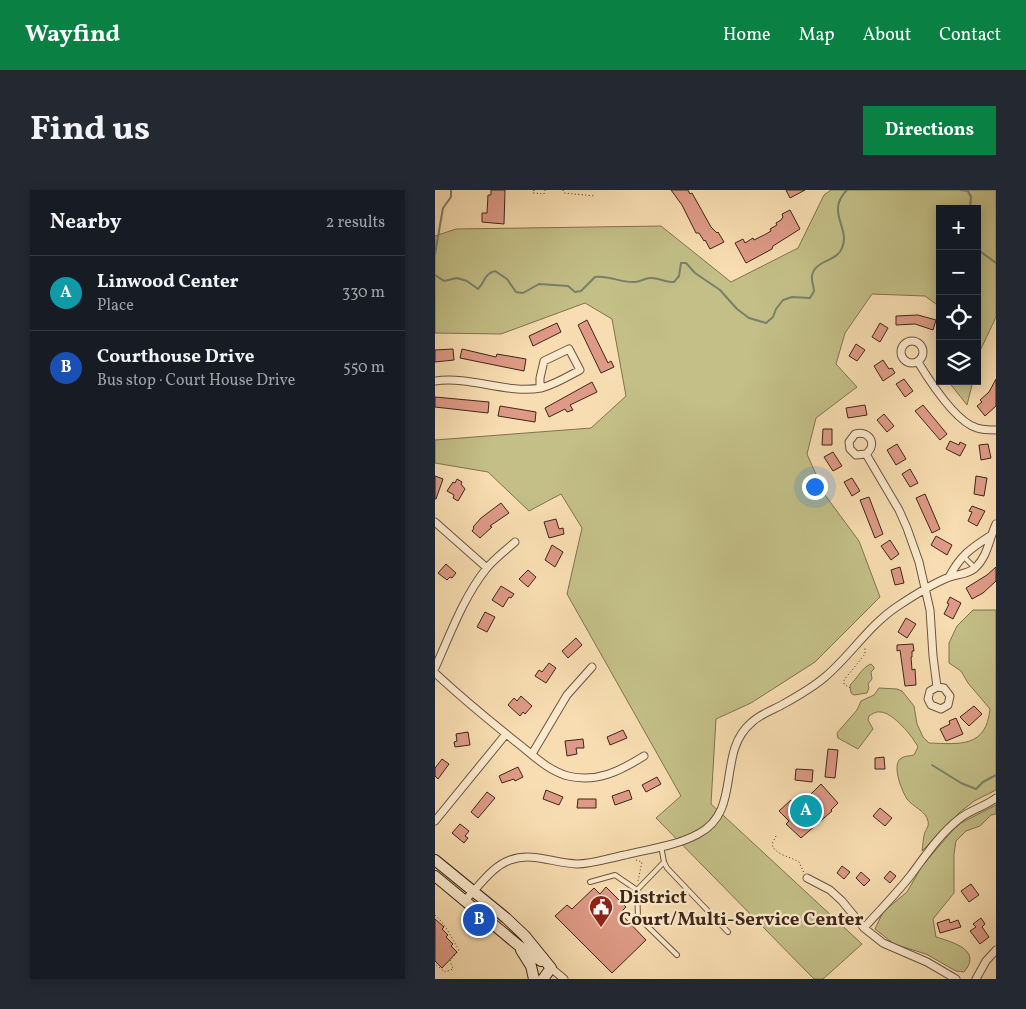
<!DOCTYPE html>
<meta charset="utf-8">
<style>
body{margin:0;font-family:Vollkorn,serif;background:#242831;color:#f1f3f6}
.controls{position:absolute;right:15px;top:15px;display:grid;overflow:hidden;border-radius:0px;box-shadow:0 2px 12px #0003}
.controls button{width:45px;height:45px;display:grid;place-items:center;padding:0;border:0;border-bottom:1px solid #363941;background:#171b24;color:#f1f3f6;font:25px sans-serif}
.you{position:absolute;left:379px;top:296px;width:18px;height:18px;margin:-12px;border:4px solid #fff;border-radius:50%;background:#1a73e8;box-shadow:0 0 0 8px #1a73e833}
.badge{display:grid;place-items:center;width:32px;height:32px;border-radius:50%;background:#0b8043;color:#fff;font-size:16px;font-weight:700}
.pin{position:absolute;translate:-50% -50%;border:2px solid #fff;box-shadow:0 1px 5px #0006}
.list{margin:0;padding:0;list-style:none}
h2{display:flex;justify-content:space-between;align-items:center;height:65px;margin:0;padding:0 20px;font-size:21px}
h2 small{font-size:16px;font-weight:400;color:#9ea1a6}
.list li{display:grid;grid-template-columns:32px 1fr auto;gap:15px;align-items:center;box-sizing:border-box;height:75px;padding:0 20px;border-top:1px solid #363941}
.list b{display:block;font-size:19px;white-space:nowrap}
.list p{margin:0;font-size:16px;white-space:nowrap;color:#9ea1a6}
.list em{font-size:16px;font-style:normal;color:#9ea1a6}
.icon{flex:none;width:28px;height:28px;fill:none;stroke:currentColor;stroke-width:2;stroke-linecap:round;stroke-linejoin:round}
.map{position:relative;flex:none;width:561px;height:789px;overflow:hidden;border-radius:0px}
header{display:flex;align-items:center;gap:30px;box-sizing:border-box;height:70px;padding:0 25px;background:#0b8043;color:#fff}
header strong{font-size:24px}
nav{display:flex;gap:28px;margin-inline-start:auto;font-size:18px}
.intro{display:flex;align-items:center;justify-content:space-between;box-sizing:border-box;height:120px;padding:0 30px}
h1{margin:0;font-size:35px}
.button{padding:12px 22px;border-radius:0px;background:#0b8043;color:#fff;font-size:18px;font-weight:700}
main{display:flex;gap:30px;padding:0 30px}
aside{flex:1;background:#171b24;border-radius:0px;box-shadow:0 2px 12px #0003}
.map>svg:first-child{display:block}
.green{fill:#c3bf87;stroke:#81724f}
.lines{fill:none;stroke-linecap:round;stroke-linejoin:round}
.stream{stroke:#78806d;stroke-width:2}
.building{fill:#de9a86;stroke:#3f2517}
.lane-casing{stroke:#6d533e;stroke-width:6}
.street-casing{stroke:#6d533e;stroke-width:9}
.secondary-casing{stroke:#3f2517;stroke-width:12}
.path{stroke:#3f2517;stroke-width:1;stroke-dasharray:1 2.5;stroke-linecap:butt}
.lane{stroke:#fae9cc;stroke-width:4}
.street{stroke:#fae9cc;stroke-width:7}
.secondary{stroke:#fae9cc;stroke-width:10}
.labels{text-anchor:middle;stroke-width:4.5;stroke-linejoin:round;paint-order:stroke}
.poi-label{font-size:19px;font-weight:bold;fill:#3f2517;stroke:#fae9cc;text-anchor:start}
</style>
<header>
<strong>Wayfind</strong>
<nav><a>Home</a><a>Map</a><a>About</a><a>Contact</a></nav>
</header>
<div class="intro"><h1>Find us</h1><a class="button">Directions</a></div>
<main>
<aside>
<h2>Nearby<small>2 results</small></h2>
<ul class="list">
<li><span class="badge" style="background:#0f9aa8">A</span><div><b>Linwood Center</b><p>Place</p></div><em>330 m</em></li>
<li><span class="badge" style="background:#1a4fb4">B</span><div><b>Courthouse Drive</b><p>Bus stop · Court House Drive</p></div><em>550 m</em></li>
</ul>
</aside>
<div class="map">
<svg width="561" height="789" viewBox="0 0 561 789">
<rect width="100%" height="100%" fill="#f7ddb1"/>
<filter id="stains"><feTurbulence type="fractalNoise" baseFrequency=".004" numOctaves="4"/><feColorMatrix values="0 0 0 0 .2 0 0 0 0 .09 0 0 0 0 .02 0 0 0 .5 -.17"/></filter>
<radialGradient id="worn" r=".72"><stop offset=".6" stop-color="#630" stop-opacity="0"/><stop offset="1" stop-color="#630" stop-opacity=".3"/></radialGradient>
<!-- green -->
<path class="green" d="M396,0H561V127L545,161L542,174V19H505V117L490,106L437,104L410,143L401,174L422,197L381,228L372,264L390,305L424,351L445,407L380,472L316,513L281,529L276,614L427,754L388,789H379L221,628L246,606L132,404L147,338L126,304L94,321L53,282L0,273V250L156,238L191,206L177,129L150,113L66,144L0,143V46L21,39L226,36L296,92L363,58L389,5Z
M513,191H538L532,215Z
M538,420H561V600L539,611L524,623L487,661C488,655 488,648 490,642C492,638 494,636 493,631C491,621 478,617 472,609C467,601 457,577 465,569C468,566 475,566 479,565L483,557C478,547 458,522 445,522C442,521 437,524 434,526L433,530L438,539L423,559L403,548L402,543L422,520L426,511L439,505L444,498L462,499L467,501L479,516L482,534L488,547L494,553C525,554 551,558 555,519L533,493L526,481L514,473V453L522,436Z
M436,474L439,477V479L436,482L437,489L433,494L434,498L432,503L419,505L416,503L415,495C422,489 427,477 436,474Z
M561,615V624L556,625L545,636L531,641L521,651L519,664V703L498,729L501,747C517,752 548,760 529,782L521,781L491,764L459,754L440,739L448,722L472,702L487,676L518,640L526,633Z"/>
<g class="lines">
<!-- stream -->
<path class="stream" d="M526,0L533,1L536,7L535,19
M542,59L561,73
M0,64L8,18L16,7V0
M0,85L9,91L22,88L32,91L43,99C50,92 49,84 60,81L72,89L81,102L88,103L104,94L133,96L140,102L146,101L160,87C174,85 186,93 200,92C205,92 210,88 215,88C223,87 231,93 239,92L244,86L246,73H251L260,83L285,100L302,119L314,128L331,133L338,127L341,119L348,110L357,107L375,108L379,101C379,96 376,91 377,86C379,70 402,72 407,58C416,38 390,22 412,0
M497,575L526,593L541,599L548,592L561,585"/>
</g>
<!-- building -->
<path class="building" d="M56,0H70L69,34L47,32V23H52L53,5H56Z
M236,0H253L255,4L257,3L276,37L282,43L283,42L289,52L275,59L270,50L269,51L264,43H261L247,15Z
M351,0H370L355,8Z
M355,20L365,39L338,56L337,59L311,73L300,53L308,49L310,53L318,48L319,50L331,44L336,41L335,39L342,35L341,33L346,30L348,27L347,24Z
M483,125L501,130L498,140L480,134L461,135V126Z
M152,130L173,173L176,171L179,177L166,183L143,135Z
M122,133L126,142L98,156L94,146Z
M445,133L453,138L445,152L437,147Z
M421,154L430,160L422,171L414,166Z
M18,159L19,170L0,172V160Z
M27,159L61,167L62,164L91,169L89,181L25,168Z
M448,170L454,179L457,178L460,183L448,191L439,176Z
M469,189L478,201L470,207L461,194Z
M561,189V216L550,226L542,216L547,212L545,210L554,202Z
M157,192L162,202L135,215L138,220L132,222L130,219L114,227L110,218Z
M0,207L54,212L53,223L0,217Z
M430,215L432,225L413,228L411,218Z
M488,215L512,244L505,250L480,221Z
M65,216L101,222L100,232L63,226Z
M449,224L459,236L452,242L442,230Z
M388,239H397V255H387Z
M515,251L524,255L525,252L531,255L525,266L511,259Z
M462,254L471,269L461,275L452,260Z
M553,254L556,268L546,270L544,255Z
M398,262L407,276L398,281L389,267Z
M475,279L483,293L475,297L467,284Z
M0,286L8,289L1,309H0Z
M541,286L552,288L549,306L539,304Z
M417,288L425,301L417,306L409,292Z
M22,289L27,292L26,294L30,299L23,311L18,308L19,305L12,301L18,292L20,293Z
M490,304L505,339L497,343L481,308Z
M434,307L448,344L440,348L425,310Z
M66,313L74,323L55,336L57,337L45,348L37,341L39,338L38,337L46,328Z
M537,316L550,321L542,336L533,331L537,322L534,321Z
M121,329L124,339L128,338L129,344L114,348L109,332Z
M501,346L517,355L512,365L496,355Z
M455,350L464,364L456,370L446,356Z
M117,355L128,362L120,377L110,370Z
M11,374L21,383L17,388L15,387L12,390L3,383Z
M465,377L469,393L460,395L456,380Z
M561,377V391L548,403L537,409L531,398L552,385Z
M93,380L101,387L93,397L84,389Z
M66,396L79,404L76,408L74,407L68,417L57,410Z
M515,407L526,413L518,429L509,424L514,414L512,413Z
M50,422L60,427L52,442L42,437Z
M471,428L481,434L472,448L463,442Z
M141,448L147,455L133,468L127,461Z
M478,454L479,461H477V467H476L477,480L480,479L481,495L470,496L465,460L462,461V455Z
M114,473L121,478L111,493L100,486L104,480L107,482Z
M86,506L97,516L90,524L88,522L85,526L73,515L79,508L82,511Z
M539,516L547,524L534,536L525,527Z
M521,528L528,544L511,551L505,539L515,534L514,531Z
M188,540L192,548L175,555L172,547Z
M33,542L35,555L20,557L19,552L22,551L21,544Z
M148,549L149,558H141L142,564L132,566L130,551Z
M393,559L403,560L400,588L390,587Z
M449,567L450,579H440V568Z
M7,569L14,574L3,589L0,586V578Z
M83,577L88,587L80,591L79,589L67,593L64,586Z
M361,579L378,580L377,592L360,590Z
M222,587L226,594L211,602L207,595Z
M386,594L403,613L396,620L397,621L366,648L351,634L354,631L344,621L356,610L358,612L363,606H374Z
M111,600L128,607L124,615L108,609Z
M194,600L197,609L180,615L177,606Z
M52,602L60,608L43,628L36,622Z
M143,609H161V618H142Z
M445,618L457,628L450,636L438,626Z
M25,634L34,641L30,646L33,648L29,653L17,643Z
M407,676L415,682L409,689L402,683Z
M455,681L461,686L455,693L449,688Z
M426,682L435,690L429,696L421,688Z
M536,694L544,705L534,712L526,701Z
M171,697L191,717L185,723L211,750L177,783L120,726L132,715L137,719L159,698L165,704Z
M546,728L550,734L547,737L554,747L545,754L535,741L541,737L538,734Z
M0,729L9,737L7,739L13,745L11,747L18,754L16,756L22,762L7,778L0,771Z
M514,729L515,733L523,730L526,737L505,743L502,733Z"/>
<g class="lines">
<!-- lane casing -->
<g class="lane-casing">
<path id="lane" d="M528,366L540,378
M226,656L229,672L232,678L293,742
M155,692L180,685L202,700L229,672
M202,700L203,727L242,765"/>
</g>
<!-- street casing -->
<g class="street-casing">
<path id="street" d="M466 162a11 11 0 1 1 22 0a11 11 0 1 1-22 0Z
M483,172C494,190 521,232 542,238C548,240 555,240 561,240
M0,191C36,186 72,204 106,198C119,195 132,187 145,180L134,159L109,171L105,188V198
M431,264C443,254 434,240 420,244L414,252L415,259L421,265L431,264L464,320L472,338L484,372L495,420L498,466L502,497L495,501L493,509L496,515L506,519L513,515L515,506L509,498L502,497
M0,332L52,378
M514,387C526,365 535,359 555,346
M0,478C15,445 28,408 51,379C59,369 70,361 80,352
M0,483C27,508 56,532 85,555C100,567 114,581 133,586C162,593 185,581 209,566
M97,564L132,505L157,477
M0,631L71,544
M372,688L395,700L407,711L429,738L448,753L492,772L521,789
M30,710C44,697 56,677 75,670C98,662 118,673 142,674C158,674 174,668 190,665C214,659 241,656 263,644C308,621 281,563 316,533C324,525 335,521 345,516C361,507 376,499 390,487C416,465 434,435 463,416C478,406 495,395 512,388C521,384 532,385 540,378C553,366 554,349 561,334
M429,738C445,720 462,703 476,685C491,665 504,645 524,629C535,620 549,617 561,608
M116,778L129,789
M541,789L551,771L561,760"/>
</g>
<!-- secondary casing -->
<g class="secondary-casing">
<path id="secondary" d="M0,670L71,728L90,746L116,778
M0,686L83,755L106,771
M86,760L96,776L99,789
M108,789L116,778"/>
</g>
<!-- path -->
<path class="path" d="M99,0L98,3L109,4L110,0
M128,0L129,3L160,6
M415,498L409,494V490L430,464V457
M341,646L337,654C340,665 354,666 364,672L369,683
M201,670L207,672L203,691
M0,725C12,736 15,746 24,760L15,771L18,779L10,782L0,774"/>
<!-- lane -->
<use href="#lane" class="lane"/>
<!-- street -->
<use href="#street" class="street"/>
<!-- secondary -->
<use href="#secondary" class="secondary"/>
</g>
<!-- icons -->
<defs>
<g id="civic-pin" transform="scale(1.25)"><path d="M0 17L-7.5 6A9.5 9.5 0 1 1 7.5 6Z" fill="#8f2418" stroke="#fae9cc"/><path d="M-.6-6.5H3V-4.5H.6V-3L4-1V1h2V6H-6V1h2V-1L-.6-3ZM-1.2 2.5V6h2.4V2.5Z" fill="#fff"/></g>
</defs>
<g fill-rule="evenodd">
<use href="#civic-pin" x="166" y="717"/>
</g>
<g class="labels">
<!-- poi labels -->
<g class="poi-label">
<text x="184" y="713">District<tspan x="184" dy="22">Court/Multi-Service Center</tspan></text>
</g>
</g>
<rect width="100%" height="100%" filter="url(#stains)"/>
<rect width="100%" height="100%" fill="url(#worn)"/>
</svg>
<div class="controls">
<button>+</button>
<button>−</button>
<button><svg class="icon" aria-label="locate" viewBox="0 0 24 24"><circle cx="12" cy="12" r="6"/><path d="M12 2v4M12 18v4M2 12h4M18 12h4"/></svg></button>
<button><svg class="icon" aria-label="layers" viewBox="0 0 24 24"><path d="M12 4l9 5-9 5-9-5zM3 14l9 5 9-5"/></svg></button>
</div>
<div class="you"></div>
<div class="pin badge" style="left:371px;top:621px;background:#0f9aa8">A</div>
<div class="pin badge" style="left:44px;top:730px;background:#1a4fb4">B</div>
</div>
</main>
